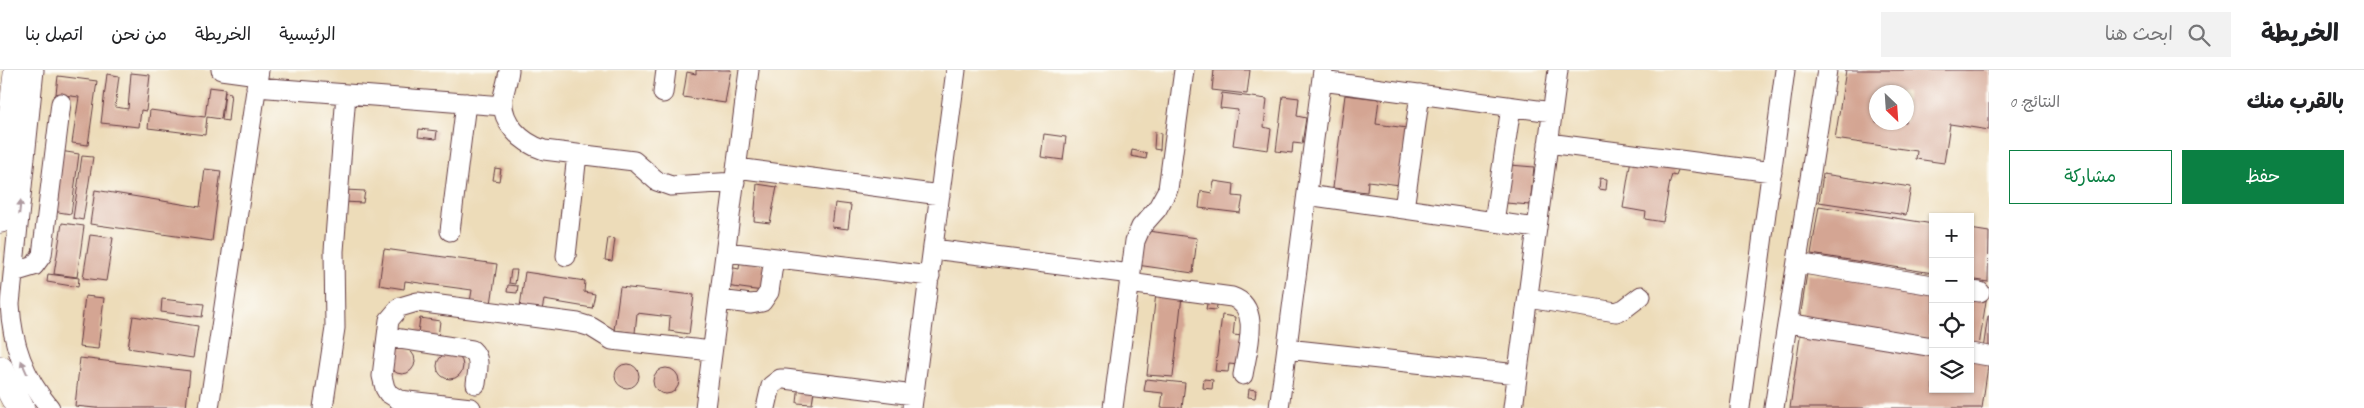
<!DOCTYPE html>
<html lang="ar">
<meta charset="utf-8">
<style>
body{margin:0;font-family:Caveat,"Playpen Sans Arabic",sans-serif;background:#f2f2f2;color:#202124;direction:rtl}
.controls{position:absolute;right:15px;bottom:15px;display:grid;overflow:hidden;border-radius:0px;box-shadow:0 1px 4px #0004}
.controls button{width:45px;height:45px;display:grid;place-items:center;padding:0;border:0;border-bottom:1px solid #e0e0e0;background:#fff;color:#202124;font:25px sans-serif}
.compass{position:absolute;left:1869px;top:15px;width:45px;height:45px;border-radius:50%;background:#fff;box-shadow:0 1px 4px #0004;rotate:155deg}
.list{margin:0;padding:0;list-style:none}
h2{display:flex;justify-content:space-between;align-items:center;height:65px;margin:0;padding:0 20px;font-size:21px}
h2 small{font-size:16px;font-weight:400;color:#757577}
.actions{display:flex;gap:10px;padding:15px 20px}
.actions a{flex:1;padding:11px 0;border:1px solid #0b8043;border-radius:0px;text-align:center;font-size:18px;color:#0b8043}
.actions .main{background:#0b8043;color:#fff}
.icon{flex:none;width:28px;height:28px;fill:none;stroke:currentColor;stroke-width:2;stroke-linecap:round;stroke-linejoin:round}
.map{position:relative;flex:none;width:1989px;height:338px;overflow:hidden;direction:ltr}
header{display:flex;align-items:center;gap:30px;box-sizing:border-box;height:70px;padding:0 25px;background:#fff;border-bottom:1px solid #e0e0e0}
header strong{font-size:24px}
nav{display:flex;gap:28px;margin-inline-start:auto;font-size:18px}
.search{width:350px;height:45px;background:#f2f2f2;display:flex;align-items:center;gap:12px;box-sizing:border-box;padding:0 18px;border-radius:0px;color:#757577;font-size:19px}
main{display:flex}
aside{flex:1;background:#fff}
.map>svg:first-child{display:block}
.building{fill:#d4a593;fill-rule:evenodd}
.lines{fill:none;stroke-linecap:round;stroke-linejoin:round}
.minor-casing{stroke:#623b40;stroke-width:21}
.highway-casing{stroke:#623b40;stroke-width:29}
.minor{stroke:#fff;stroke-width:19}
.highway{stroke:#fff;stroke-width:28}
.oneway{fill:#ae9aa0}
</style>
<header>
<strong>الخريطة</strong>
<div class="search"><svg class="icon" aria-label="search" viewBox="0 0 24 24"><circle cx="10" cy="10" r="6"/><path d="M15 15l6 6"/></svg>ابحث هنا</div>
<nav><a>الرئيسية</a><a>الخريطة</a><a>من نحن</a><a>اتصل بنا</a></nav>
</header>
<main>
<aside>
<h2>بالقرب منك<small>النتائج: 0</small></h2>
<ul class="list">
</ul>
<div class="actions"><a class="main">حفظ</a><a>مشاركة</a></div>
</aside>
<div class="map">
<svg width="1989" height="338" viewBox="0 0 1989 338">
<rect width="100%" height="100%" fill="#fdfcf7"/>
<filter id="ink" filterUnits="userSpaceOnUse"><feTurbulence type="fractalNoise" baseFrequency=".02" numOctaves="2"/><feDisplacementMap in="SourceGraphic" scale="10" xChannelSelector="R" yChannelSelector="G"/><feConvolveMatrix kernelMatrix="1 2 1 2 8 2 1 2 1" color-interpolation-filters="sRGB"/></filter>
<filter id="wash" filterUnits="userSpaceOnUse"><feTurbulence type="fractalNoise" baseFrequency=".0096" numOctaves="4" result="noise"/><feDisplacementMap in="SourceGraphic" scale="20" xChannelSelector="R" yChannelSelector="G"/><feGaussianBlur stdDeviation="1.12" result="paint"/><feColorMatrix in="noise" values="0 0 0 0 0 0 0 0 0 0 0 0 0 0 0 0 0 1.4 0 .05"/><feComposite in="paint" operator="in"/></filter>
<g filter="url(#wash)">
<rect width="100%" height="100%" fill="#eddcb9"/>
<g id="blocks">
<!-- building -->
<path class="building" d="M696,0H731L725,33L683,27L687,2L696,4Z
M1214,0H1250L1247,24L1212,20Z
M1846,0H1989V60L1950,54L1944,93L1916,89L1917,81L1835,69ZM1876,22H1906V52H1876Z
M131,3L150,5L146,41L141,40L139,57L101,53L107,4L119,6L115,37L128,39Z
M58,6L97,11L88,75L72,73L79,27L56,24Z
M209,17L225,19L221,49L207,47L205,65L148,58L150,40L205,47Z
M225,22L231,23L228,51L222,50Z
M1222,23L1267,29L1264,57L1271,59L1268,80L1233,75L1238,40L1220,38Z
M1345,25L1379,29L1376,54L1407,58L1400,115L1368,111L1367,122L1333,118Z
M1283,26L1299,28L1297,46L1306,48L1302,74L1293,73L1292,83L1276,81Z
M419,59L437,61L436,69L418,67Z
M1155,62L1161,63L1160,80L1154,79Z
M1044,64L1066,67L1063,90L1041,87Z
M1132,80L1147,83L1146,89L1131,86Z
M60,81L79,84L71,144L52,141Z
M82,86L93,87L83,150L73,148Z
M1631,89L1674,94L1678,101L1676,106L1672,105L1670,111L1663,152L1645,149L1646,142L1623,138Z
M1510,95L1534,97L1530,135L1506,133Z
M495,98L501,99L499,111L493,110Z
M205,99L221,101L212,171L90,154L95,120L200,137Z
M1823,104L1911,117L1906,145L1819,132Z
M1600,108L1607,109L1606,120L1599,119Z
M1214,111L1234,114L1233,126L1243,127L1240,143L1199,138L1201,121L1212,123Z
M757,114L777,117L770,153L754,151Z
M345,120L365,121L363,133L344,132Z
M835,133L851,135L848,159L832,157Z
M1819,136L1933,154V203L1811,184Z
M62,153L84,156L77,207L54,204Z
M1970,159L1989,162L1988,212L1970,209Z
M1142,160L1197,168L1193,203L1137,195Z
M90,165L113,168L106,211L83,208Z
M608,168L615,169L612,191L605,190Z
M384,179L497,194L491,234L470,232L472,220L405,211L404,219L379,215Z
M740,191L767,195L763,221L726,216L729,197L739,199Z
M511,200H517L515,214L509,213Z
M525,202L585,211L584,222L595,224L592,238L544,230L542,240L520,237Z
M1807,203L1933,222V269L1800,249Z
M48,204L79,208L78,217L47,212Z
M508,215L518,216L517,223L507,222Z
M620,217L694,225L689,264L669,261L670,247L637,243L635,263L614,260Z
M1988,218L1979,276L1970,275V228Z
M1156,223L1182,226L1173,307L1147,305Z
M85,226L104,228L98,279L79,277Z
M162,229L204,234L202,247L161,242Z
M1208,229L1218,231L1216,240L1206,239Z
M1222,245L1235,247L1233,265L1243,266L1239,295L1229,294L1228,302L1215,301Z
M133,246L198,256L193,288L128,278Z
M1988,246H1989V280L1983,279Z
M420,248L440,251L438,267L418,263Z
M1801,260L1933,280V319H1970V286L1989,289L1982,338H1790Z
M389 291a13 13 0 1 1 26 0a13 13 0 1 1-26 0Z
M437 296a13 13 0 1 1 26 0a13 13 0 1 1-26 0Z
M80,288L190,301L186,338H95L75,336Z
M615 306a12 12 0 1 1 24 0a12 12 0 1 1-24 0Z
M653 311a13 13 0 1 1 26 0a13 13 0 1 1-26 0Z
M1146,309L1185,313L1182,338H1161L1163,323L1144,321Z
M1204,309L1213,310L1212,319L1203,318Z
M799,312L815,314L812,334L797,333Z
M1249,319L1256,320L1255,328L1248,327Z"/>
</g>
</g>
<g filter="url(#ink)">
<use href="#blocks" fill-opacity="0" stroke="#623b40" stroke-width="1"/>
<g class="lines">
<!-- minor casing -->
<g class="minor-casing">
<path id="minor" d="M34,0L10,234C12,274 24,307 50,338
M221,0L258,5
M509,0C508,9 505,18 503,27C500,53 522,73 544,80L634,91L657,111L671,116L735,112
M1322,11L1552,42
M256,17L503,36
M663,23L666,0
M1548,73L1772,102
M737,98L940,125
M1307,125L1537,158
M1404,139L1420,24
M1494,152L1511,37
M450,161L466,33
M933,179L1131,204
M726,182L930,206
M566,186L577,84
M1797,193L1933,215
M14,202L34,196L42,185L61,33
M1129,213L1232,227C1262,237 1247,280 1243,305
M1970,221L1980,222
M1528,228L1616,242L1624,239L1641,226
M719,230L751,234L762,232L769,222L774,188
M1788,253L1933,277
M387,267L472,280C482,289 477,302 476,314
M1287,279L1517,304
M1970,283L1989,286
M209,338L259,0
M323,338L335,258L334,181L346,24
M471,338L399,330L388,323L385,318L382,306L389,250L400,237L417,232L578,253L591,257L612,270L712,281
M705,338L749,0
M766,338L771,316L780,309H785L914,325
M912,338L956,0
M1113,338L1135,171L1141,157L1157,139L1168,119L1184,0
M1279,338L1323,0
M1513,338L1558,0
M1740,338L1785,0
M1774,338L1827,0"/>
</g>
<!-- highway casing -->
<g class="highway-casing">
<path id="highway" d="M0,149L18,0
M0,300L20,338"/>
</g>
<!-- minor -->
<use href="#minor" class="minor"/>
<!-- highway -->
<use href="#highway" class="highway"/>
</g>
<!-- one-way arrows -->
<defs><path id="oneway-solid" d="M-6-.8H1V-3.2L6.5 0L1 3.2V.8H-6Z" transform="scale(1.25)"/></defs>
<g class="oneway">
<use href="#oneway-solid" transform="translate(20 137) rotate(-84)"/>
<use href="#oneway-solid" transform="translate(24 297) rotate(-114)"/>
</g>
</g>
</svg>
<div class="controls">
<button>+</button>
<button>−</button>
<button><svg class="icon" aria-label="locate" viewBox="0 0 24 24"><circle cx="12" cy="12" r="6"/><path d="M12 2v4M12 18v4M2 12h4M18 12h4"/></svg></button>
<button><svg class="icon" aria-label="layers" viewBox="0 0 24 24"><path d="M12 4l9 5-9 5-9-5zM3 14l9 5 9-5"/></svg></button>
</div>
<svg class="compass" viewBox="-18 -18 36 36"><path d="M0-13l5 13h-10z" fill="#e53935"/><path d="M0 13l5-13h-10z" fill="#757577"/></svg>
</div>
</main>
